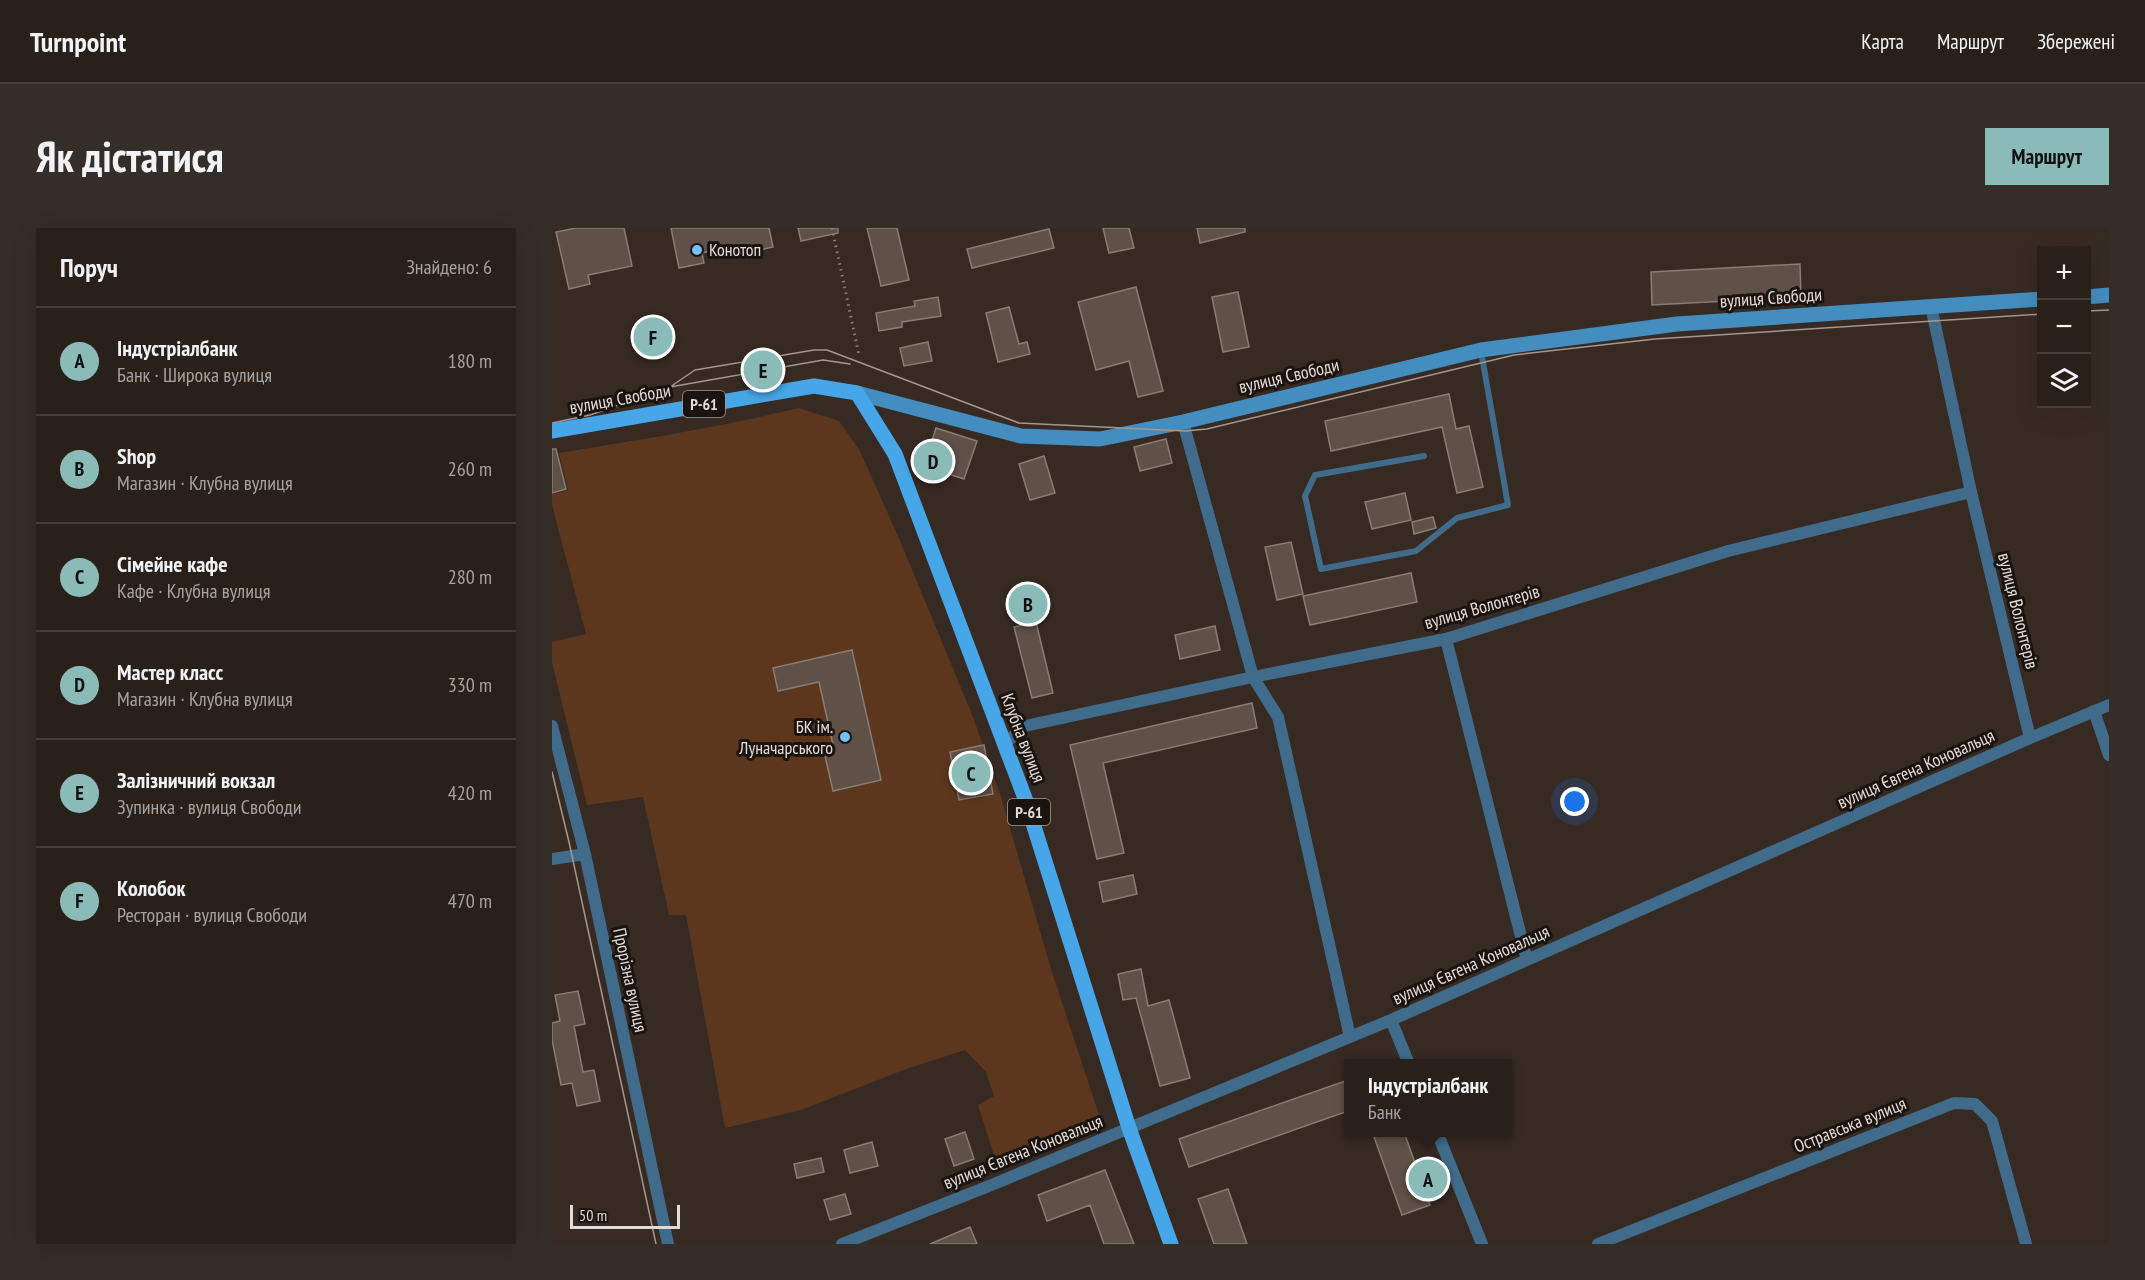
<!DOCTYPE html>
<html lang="uk">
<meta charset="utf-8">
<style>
body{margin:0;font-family:"PT Sans Narrow",sans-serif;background:#352d27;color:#f1f3f6}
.controls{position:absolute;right:18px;top:18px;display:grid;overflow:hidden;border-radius:0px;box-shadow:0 6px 24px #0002}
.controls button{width:54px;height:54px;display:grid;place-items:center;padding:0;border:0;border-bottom:2px solid #453e39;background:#29201a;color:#f1f3f6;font:30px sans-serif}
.scale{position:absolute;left:18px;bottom:15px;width:110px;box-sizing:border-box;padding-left:6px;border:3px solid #e4dbd6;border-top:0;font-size:16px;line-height:21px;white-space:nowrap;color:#e4dbd6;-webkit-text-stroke:4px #1a1410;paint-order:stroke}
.you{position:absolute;left:1023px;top:574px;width:21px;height:21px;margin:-15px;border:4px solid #fff;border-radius:50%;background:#1a73e8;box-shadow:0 0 0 9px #1a73e833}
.badge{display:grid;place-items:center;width:39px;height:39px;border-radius:50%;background:#8bbbb9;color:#111;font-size:20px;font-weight:700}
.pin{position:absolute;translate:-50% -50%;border:3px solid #fff;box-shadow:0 2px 6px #0006}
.popup{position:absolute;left:792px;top:831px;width:168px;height:78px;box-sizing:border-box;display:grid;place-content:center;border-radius:0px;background:#29201a;filter:drop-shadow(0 2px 4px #0005);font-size:20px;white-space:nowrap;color:#a5a3a2}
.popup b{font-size:22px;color:#f1f3f6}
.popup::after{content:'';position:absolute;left:50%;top:100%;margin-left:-12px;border:12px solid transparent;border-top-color:#29201a}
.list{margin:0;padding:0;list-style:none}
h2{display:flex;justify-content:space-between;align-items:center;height:78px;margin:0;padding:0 24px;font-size:26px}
h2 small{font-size:20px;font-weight:400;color:#a5a3a2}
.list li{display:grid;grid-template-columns:39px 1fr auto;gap:18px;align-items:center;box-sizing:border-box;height:108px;padding:0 24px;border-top:2px solid #453e39}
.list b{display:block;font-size:22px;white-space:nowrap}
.list p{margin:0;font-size:20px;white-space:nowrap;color:#a5a3a2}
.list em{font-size:20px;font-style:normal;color:#a5a3a2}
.icon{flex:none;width:33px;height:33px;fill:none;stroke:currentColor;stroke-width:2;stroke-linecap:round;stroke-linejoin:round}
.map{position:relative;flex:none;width:1557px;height:1016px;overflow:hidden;border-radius:0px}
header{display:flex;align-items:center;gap:36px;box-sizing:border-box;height:84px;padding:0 30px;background:#29201a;border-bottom:2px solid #453e39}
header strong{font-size:28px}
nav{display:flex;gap:33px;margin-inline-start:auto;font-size:21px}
.intro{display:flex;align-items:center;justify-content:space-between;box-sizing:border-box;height:144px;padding:0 36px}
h1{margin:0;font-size:42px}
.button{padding:15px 27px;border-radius:0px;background:#8bbbb9;color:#111;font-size:21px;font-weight:700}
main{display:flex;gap:36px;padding:0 36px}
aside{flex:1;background:#29201a;border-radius:0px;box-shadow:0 6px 24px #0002}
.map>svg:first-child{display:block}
.green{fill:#5c371e}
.building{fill:#5f5148;stroke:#8b7c72;stroke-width:1.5}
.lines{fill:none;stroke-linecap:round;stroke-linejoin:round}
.path{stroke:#8b8079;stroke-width:3;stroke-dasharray:1.5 4.5;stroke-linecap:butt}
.lane{stroke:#406b8b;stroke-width:6}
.street{stroke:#406b8b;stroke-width:12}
.secondary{stroke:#448dbf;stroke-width:15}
.primary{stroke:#46a6e8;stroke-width:15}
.tram{stroke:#a29891;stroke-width:1.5}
.poi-dot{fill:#76c0f7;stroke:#1a1410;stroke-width:2}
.labels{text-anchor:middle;stroke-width:6;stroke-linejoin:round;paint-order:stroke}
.shield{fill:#1a1410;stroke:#a79f9b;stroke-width:1.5}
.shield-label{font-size:16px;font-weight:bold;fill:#e4dbd6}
.poi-label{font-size:18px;fill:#e4dbd6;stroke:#1a1410;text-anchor:start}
.street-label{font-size:18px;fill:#e4dbd6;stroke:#1a1410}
</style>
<header>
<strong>Turnpoint</strong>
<nav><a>Карта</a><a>Маршрут</a><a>Збережені</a></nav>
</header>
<div class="intro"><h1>Як дістатися</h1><a class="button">Маршрут</a></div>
<main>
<aside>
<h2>Поруч<small>Знайдено: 6</small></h2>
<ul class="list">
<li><span class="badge">A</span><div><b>Індустріалбанк</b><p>Банк · Широка вулиця</p></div><em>180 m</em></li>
<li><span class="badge">B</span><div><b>Shop</b><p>Магазин · Клубна вулиця</p></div><em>260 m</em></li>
<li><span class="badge">C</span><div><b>Сімейне кафе</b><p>Кафе · Клубна вулиця</p></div><em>280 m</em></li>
<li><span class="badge">D</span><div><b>Мастер класс</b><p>Магазин · Клубна вулиця</p></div><em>330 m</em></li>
<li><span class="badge">E</span><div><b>Залізничний вокзал</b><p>Зупинка · вулиця Свободи</p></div><em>420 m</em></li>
<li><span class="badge">F</span><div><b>Колобок</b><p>Ресторан · вулиця Свободи</p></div><em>470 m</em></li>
</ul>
</aside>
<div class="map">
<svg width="1557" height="1016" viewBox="0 0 1557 1016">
<rect width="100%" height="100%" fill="#372a22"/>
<!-- green -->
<path class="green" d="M247,180L287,193L308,223L349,315L421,489L449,569L499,741L551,899L447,943L426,877L442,868L434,844L413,822L354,841L249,882L173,900L134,687H117L91,569L35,577L0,434V414L34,406L0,277V266L16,262L7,225C87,212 168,199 247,180Z"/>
<!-- building -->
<path class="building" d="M24,0H72L80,38L36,47L38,56L17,61L4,4Z
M119,0H217L221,19L180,28L177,19L150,25L152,35L127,40Z
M246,0H286V5L249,13Z
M315,0H345L357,52L329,58Z
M551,0H577L582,20L557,25Z
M645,0H693V4L648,15Z
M497,1L502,20L420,40L415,21Z
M1248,36L1249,69L1100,77L1099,44Z
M584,59L611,163L586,169L577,133L544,142L526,74Z
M686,64L697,119L671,124L660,69Z
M386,69L389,88L350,94V99L327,103L324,85L363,78L362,73Z
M457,79L467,116L475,114L478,126L446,134L434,85Z
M376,114L380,133L352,138L348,120Z
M897,166L904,201L917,198L931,259L905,265L890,199L779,223L773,193Z
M384,200L425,213L412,251L372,238Z
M614,211L620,235L588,243L582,219Z
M0,221H4L14,261L0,265Z
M492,228L503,265L478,272L467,236Z
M853,265L859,292L820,301L813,274Z
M881,289L884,300L862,306L860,294Z
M739,314L751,366L725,372L713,319Z
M859,345L865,374L758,397L751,368Z
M484,394L501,465L480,470L462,399Z
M663,398L668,422L628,431L623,407Z
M300,422L329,552L281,563L271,519L281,517L267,454L226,463L221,440Z
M700,475L705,500L551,535L572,625L545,631L518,517Z
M432,517L441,566L407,572L398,524Z
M581,647L585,666L551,674L547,654Z
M589,741L596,778L617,772L638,850L608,858L584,770L571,772L566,746Z
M26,763L33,796L22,798L31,844L42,842L48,873L25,878L20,855L9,857L0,812V795L8,793L3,767Z
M796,852V883L637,939L627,911Z
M413,904L422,931L402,938L393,911Z
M834,904H852L878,977L850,987L822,909Z
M320,914L326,938L298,945L292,922Z
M269,930L272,944L245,950L242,936Z
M553,942L582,1016H552L538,977L495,993L486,967Z
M676,961L695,1016H662L646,971Z
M293,966L299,986L278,992L272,972Z
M418,999L425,1016H378Z"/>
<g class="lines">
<!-- path -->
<path class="path" d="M280,0L307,127"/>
<!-- lane -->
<path class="lane" d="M872,228L763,247L753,268L769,341L864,323L905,290L956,277L929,123"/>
<!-- street -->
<path class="street" d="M1379,78L1419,264L1478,510
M631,194L701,449L726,489L798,809
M894,411L975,732
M1542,483L1557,527
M0,498L33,626L116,1016
M452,516L473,498L701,449L894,411L1176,323L1419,264
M0,631L33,626
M839,792L857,836
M885,904L930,1016
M290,1016L437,958L839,792L1478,510L1557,477
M1046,1016L1402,875L1423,876L1440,893L1474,1016"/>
<!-- secondary -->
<path class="secondary" d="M1534,69L1557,67
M305,165L469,208L548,211L631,194L929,122L1125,96L1490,71"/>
<!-- primary -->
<path class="primary" d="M0,203L262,158L305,165L343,226L474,573L577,900L619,1016"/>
<!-- tram -->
<path class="tram" d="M1534,83L1557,82
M118,159L143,142L262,122H275L467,195L633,203L655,201L962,127L1103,111L1490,86
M0,195L38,187L118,159L271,132L298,136
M0,544L17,614L104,1016"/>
</g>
<!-- markers -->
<g class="poi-dot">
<circle cx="145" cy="22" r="6"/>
<circle cx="293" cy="509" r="6"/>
</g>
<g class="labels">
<!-- shield labels -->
<g class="shield">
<rect x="131" y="163" width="42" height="26" rx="4.5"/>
<rect x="456" y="571" width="42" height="26" rx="4.5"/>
</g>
<g class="shield-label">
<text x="152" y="182">Р-61</text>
<text x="477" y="590">Р-61</text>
</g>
<!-- poi labels -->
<g class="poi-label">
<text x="157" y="28">Конотоп</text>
<text x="281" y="505" text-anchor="end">БК ім.<tspan x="281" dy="21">Луначарського</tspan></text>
</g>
<!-- street labels -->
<g class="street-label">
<text transform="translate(1219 70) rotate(-4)" y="6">вулиця Свободи</text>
<text transform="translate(737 148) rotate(-13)" y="6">вулиця Свободи</text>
<text transform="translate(68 171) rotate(-10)" y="6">вулиця Свободи</text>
<text transform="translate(930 379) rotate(-16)" y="6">вулиця Волонтерів</text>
<text transform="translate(1466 383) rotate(76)" y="6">вулиця Волонтерів</text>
<text transform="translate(471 510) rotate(69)" y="6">Клубна вулиця</text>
<text transform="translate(1364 541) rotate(-24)" y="6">вулиця Євгена Коновальця</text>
<text transform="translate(919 737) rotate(-24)" y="6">вулиця Євгена Коновальця</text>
<text transform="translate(78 752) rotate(78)" y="6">Прорізна вулиця</text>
<text transform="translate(1298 897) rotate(-22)" y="6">Остравська вулиця</text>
<text transform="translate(471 924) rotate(-22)" y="6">вулиця Євгена Коновальця</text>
</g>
</g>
</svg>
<div class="controls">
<button>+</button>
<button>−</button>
<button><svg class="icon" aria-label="layers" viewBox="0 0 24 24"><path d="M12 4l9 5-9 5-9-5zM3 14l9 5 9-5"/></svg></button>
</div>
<div class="scale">50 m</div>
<div class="you"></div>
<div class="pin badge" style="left:876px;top:951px">A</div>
<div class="popup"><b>Індустріалбанк</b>Банк</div>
<div class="pin badge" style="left:476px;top:376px">B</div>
<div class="pin badge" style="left:419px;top:545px">C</div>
<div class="pin badge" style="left:381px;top:233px">D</div>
<div class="pin badge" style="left:211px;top:142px">E</div>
<div class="pin badge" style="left:101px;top:109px">F</div>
</div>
</main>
